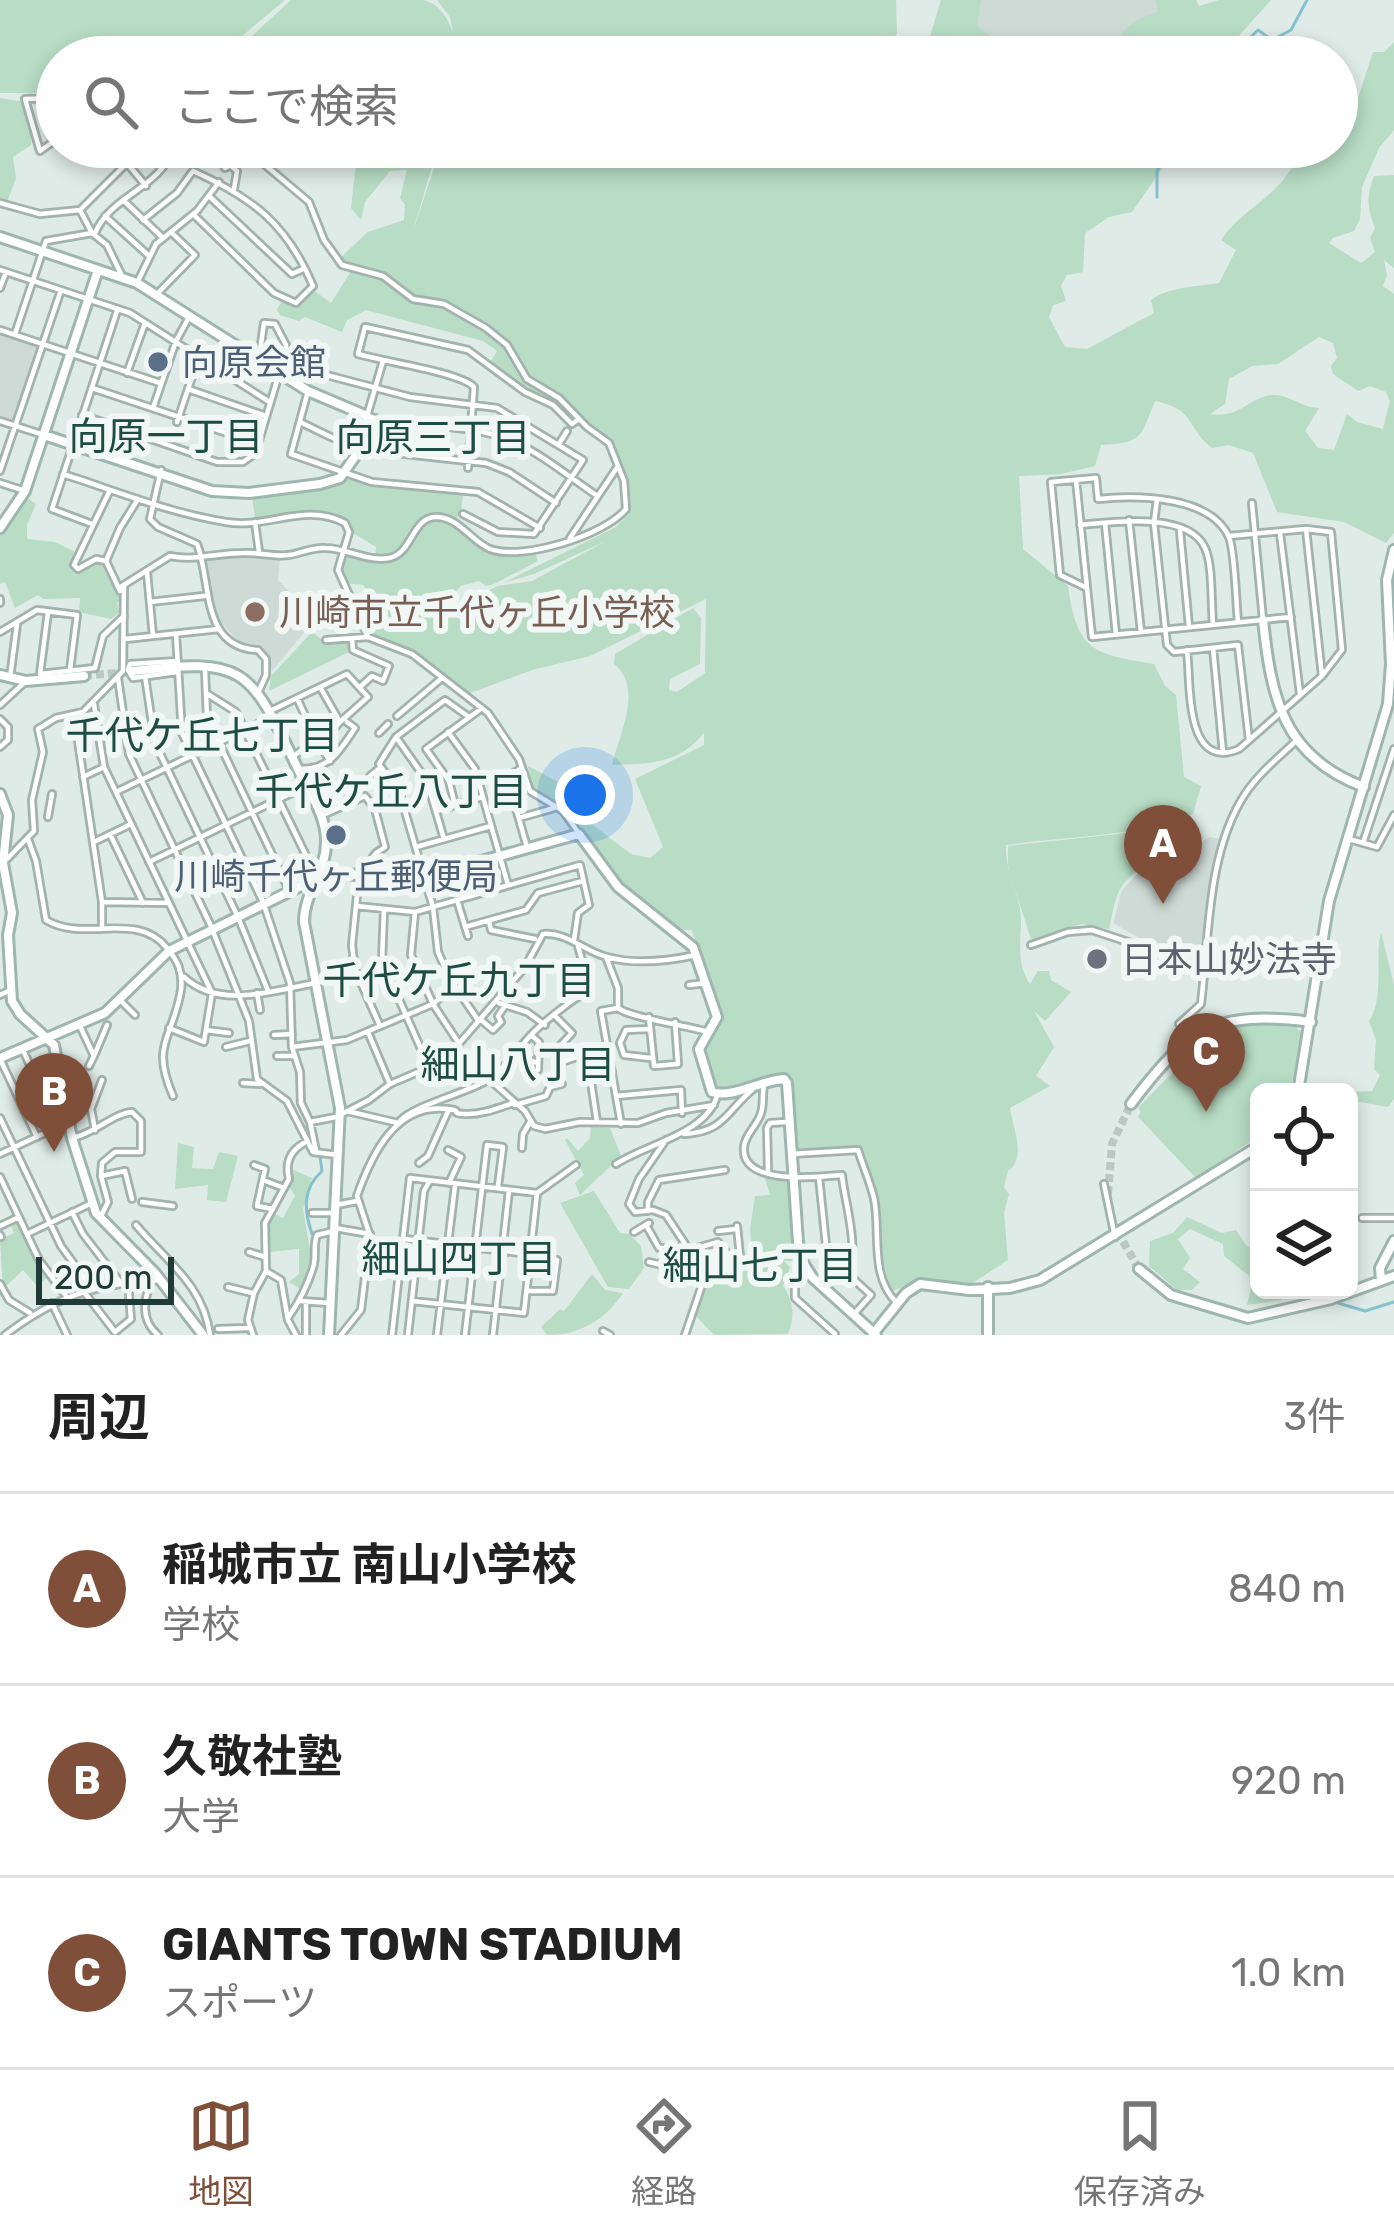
<!DOCTYPE html>
<html lang="ja">
<meta charset="utf-8">
<style>
body{margin:0;font-family:Rubik,"Noto Sans JP",sans-serif;background:#f6f6f6;color:#222}
.controls{position:absolute;right:36px;bottom:36px;display:grid;overflow:hidden;border-radius:18px;box-shadow:0 6px 18px #0003}
.controls button{width:108px;height:108px;display:grid;place-items:center;padding:0;border:0;border-bottom:3px solid #e0e0e0;background:#fff;color:#222;font:60px sans-serif}
.scale{position:absolute;left:36px;bottom:30px;width:138px;box-sizing:border-box;padding-left:12px;border:6px solid #203a35;border-top:0;font-size:33px;line-height:42px;white-space:nowrap;color:#203a35;-webkit-text-stroke:9px #f0f7f4;paint-order:stroke}
.you{position:absolute;left:585px;top:795px;width:42px;height:42px;margin:-30px;border:9px solid #fff;border-radius:50%;background:#1a73e8;box-shadow:0 0 0 18px #1a73e833}
.badge{display:grid;place-items:center;width:78px;height:78px;border-radius:50%;background:#7f4f3a;color:#fff;font-size:39px;font-weight:700}
.pin{position:absolute;translate:-50% -99px;filter:drop-shadow(0 3px 6px #0008)}
.pin::after{content:'';position:absolute;top:63px;width:42px;height:36px;background:inherit;clip-path:polygon(0 0,100% 0,50% 100%)}
.list{margin:0;padding:0;list-style:none}
h2{display:flex;justify-content:space-between;align-items:center;height:156px;margin:0;padding:0 48px;font-size:51px}
h2 small{font-size:39px;font-weight:400;color:#767676}
.list li{display:grid;grid-template-columns:78px 1fr auto;gap:36px;align-items:center;box-sizing:border-box;height:192px;padding:0 48px;border-top:3px solid #e0e0e0}
.list b{display:block;font-size:45px;white-space:nowrap}
.list p{margin:0;font-size:39px;white-space:nowrap;color:#767676}
.list em{font-size:39px;font-style:normal;color:#767676}
.icon{flex:none;width:66px;height:66px;fill:none;stroke:currentColor;stroke-width:2;stroke-linecap:round;stroke-linejoin:round}
.map{position:relative;flex:none;width:1394px;height:1335px;overflow:hidden}
.search{position:absolute;background:#fff;box-shadow:0 6px 18px #0003;left:36px;right:36px;top:36px;height:132px;display:flex;align-items:center;gap:30px;box-sizing:border-box;padding:0 42px;border-radius:66px;color:#767676;font-size:45px}
.sheet{height:732px;background:#fff}
nav{display:flex;justify-content:space-around;align-items:center;box-sizing:border-box;height:168px;border-top:3px solid #e0e0e0;background:#fff;font-size:33px;color:#767676}
nav a{display:grid;justify-items:center;gap:6px}
nav .on{color:#7f4f3a}
.map>svg:first-child{display:block}
.built{fill:#cedad5}
.green{fill:#b8dcc4;fill-rule:evenodd}
.lines{fill:none;stroke-linecap:round;stroke-linejoin:round}
.stream{stroke:#87c1d0;stroke-width:3}
.secondary-tunnel{stroke:#b9c8c3;stroke-width:8;stroke-dasharray:8 4;stroke-linecap:butt}
.street-casing{stroke:#a2b2ad;stroke-width:10}
.secondary-casing{stroke:#9eb6af;stroke-width:14}
.street{stroke:#fff;stroke-width:4.5}
.secondary{stroke:#fff;stroke-width:8}
.service-dot{fill:#5c6f8a;stroke:#f0f7f4;stroke-width:4.5}
.education-dot{fill:#8d6e63;stroke:#f0f7f4;stroke-width:4.5}
.worship-dot{fill:#6b7280;stroke:#f0f7f4;stroke-width:4.5}
.labels{text-anchor:middle;stroke-width:12;stroke-linejoin:round;paint-order:stroke}
.service-label{font-size:36px;fill:#4e5e75;stroke:#f0f7f4;text-anchor:start}
.education-label{font-size:36px;fill:#785e54;stroke:#f0f7f4;text-anchor:start}
.worship-label{font-size:36px;fill:#5b616d;stroke:#f0f7f4;text-anchor:start}
.neighbourhood-label{font-size:39px;fill:#1d4c43;stroke:#f0f7f4}
</style>
<div class="map">
<svg width="1394" height="1335" viewBox="0 0 1394 1335">
<rect width="100%" height="100%" fill="#dfebe6"/>
<!-- built -->
<path class="built" d="M975,0H1162L1161,11L1114,57H992L993,37L972,35Z
M0,332L39,347L12,420L0,416Z
M242,555L280,557L278,580L290,592L287,604L311,624L272,671L265,652L239,642L215,616L207,559Z
M1210,837L1221,839L1201,952L1157,948L1113,923L1122,890L1162,849L1180,842L1197,844Z"/>
<!-- green -->
<path class="green" d="M0,0H285L217,57H57V93H0Z
M291,0H423C441,5 446,16 453,32L450,17L437,0H896L897,33L880,57L230,56Z
M941,0H981L977,26L989,35L984,57H916L926,49Z
M1156,0H1196L1199,6L1219,0H1271L1220,57H1108C1117,33 1134,18 1158,12Z
M1394,42V130L1379,148L1362,187L1360,219L1354,231L1333,238L1329,243L1361,263L1375,252L1370,238L1375,228C1367,207 1366,198 1374,176L1394,175V268L1384,260L1387,275L1383,286L1394,294V533L1386,543L1344,522L1277,512L1253,453L1229,445L1212,448C1184,425 1197,410 1155,401C1140,437 1144,443 1101,445L1095,466L1061,474L1019,476L1023,549L1068,586C1077,652 1094,654 1154,664L1165,686L1176,695L1184,777L1201,786L1193,814C1135,837 1068,836 1006,845C1005,874 1020,893 1021,919C1021,943 1016,963 1030,984L1038,971H1049L1051,980L1071,992L1045,1021L1034,1011L1054,1047L1036,1076L1050,1086L1010,1108C1013,1129 1027,1158 1008,1171L1004,1187L1009,1194L1004,1213L1008,1260L968,1286L915,1281L891,1292L877,1236L880,1205L859,1147L794,1149L792,1078L786,1074L722,1091L713,1087L703,1052L718,1026L719,1014L692,930H683L630,895L562,808L537,795L530,783L528,766C554,780 580,790 586,820L631,854L650,858L663,847L635,779L704,745V733C677,765 652,763 612,765C619,735 644,688 614,664L615,654L693,608L701,618L700,664L670,679L669,690L677,692L705,673L706,599L590,656L532,670L468,694L410,649L366,631L357,603L366,597L367,590L363,585L346,583L341,565L349,555L375,560L376,547L351,532L347,522L318,511L255,518L252,495L327,488L348,479L383,487L463,494L461,513L452,523L455,527L489,553L536,555L538,561L494,584L486,586L479,581L461,586L433,617L498,586L532,581L606,541L534,574L503,583L616,527L629,514L628,484L615,447L578,415L571,420C547,395 516,384 490,363L497,351L483,341L366,310L347,320L342,332L305,317L299,321L280,315L277,310L282,300L297,306L313,290L331,303L353,268L340,258L368,232L404,220L405,205L400,198L407,170L390,171L365,202L361,220L351,208L357,155L345,147H438L412,234L441,147H1177L1132,212L1109,217L1085,233L1083,272L1067,275L1061,286L1066,301L1053,305L1049,317L1065,347L1087,349L1154,313L1151,300C1171,286 1196,287 1219,283L1236,250L1221,240C1241,210 1274,199 1292,167L1288,153L1300,147H1337V115L1344,97L1358,98L1373,52H1384ZM1319,337L1333,343L1337,358L1331,366L1333,374L1358,391L1370,386L1386,392L1390,401L1383,429L1357,422L1347,414L1334,450L1318,448L1305,431L1319,408C1302,408 1289,394 1273,395C1248,397 1241,419 1210,414L1225,404L1229,379L1252,366L1278,364Z
M0,98L24,102L32,128L31,145L13,157L16,178L7,202L0,200Z
M29,499L36,504L27,525V539L54,542L74,551L72,566L77,571L98,562L104,563L121,601L117,602L119,613L111,619L79,612L80,598L43,599L38,595L15,608L5,582L0,584V535L23,502Z
M312,632L326,643L349,641L351,651L269,691L271,676Z
M1145,831C1162,862 1134,867 1120,889C1114,900 1112,917 1109,929L1082,924L1031,939L1008,868V846Z
M1381,932L1394,985V1099L1388,1107L1349,1100L1348,1092L1372,1091L1380,1075L1374,1069L1376,1040L1369,1021C1385,997 1374,960 1381,932Z
M1248,1023L1296,1027L1302,1033L1290,1092H1259V1136L1196,1178L1138,1117L1141,1111L1138,1108L1205,1039Z
M591,1126L610,1128L621,1156L580,1195L575,1183L584,1175L565,1140L567,1138L578,1151L590,1138Z
M178,1143L194,1147L192,1168L213,1169L219,1152L238,1156L226,1202L207,1200L208,1185L175,1189Z
M291,1169L312,1178L303,1209L311,1256L301,1289L289,1282L299,1274V1249L268,1252L267,1228L273,1213L283,1218L295,1196L288,1185Z
M764,1175L789,1183L792,1247L797,1261H784L790,1267L783,1286C794,1302 795,1317 788,1334L714,1335L695,1315L703,1295L704,1277L753,1267L750,1229L755,1196L770,1195Z
M594,1191L620,1233L629,1234L641,1246L644,1268L629,1289L608,1287L560,1203Z
M1187,1217L1222,1233L1236,1230L1246,1245L1259,1254V1290H1292L1281,1300L1247,1305L1253,1279L1224,1256L1223,1244L1190,1229L1178,1239L1190,1258L1183,1269L1200,1282L1192,1290H1177L1149,1266L1150,1241L1173,1233Z
M19,1221L49,1276L37,1286L23,1270L3,1289L0,1240L14,1233L10,1223Z
M592,1274L605,1290L623,1293C605,1320 580,1335 547,1335L541,1327L560,1309L564,1311Z"/>
<g class="lines">
<!-- stream -->
<path class="stream" d="M1230,57L1258,30L1272,40L1291,30L1307,0
M1157,197V171L1169,147
M312,1234C304,1210 302,1189 322,1171L320,1157
M1338,1303L1365,1311L1394,1302"/>
<!-- secondary-tunnel -->
<path class="secondary-tunnel" d="M84,676L126,672
M1108,1194L1112,1144L1131,1104
M1117,1231L1139,1269"/>
<!-- street casing -->
<g class="street-casing">
<path id="street" d="M57,98L25,99L40,151L57,139
M91,147L99,154L108,147
M170,147H181
M194,147L199,160H220L225,168L230,165
M230,147V165L237,171L234,189
M209,196L292,274L303,269
M123,200L162,237
M0,203L40,214L80,210L92,233L107,245L123,278
M80,210L127,163L146,186
M105,216L148,255
M143,220L177,193L193,171C253,198 287,224 313,286L296,303L274,293L193,214
M95,233C112,194 160,189 174,147
M0,270L130,313L268,401
M137,283L156,244L197,211L219,182
M0,288L6,272
M157,294L195,255L171,232
M0,330L160,383
M15,334L46,241L92,233
M252,352L260,351L264,323L275,324L286,345L287,370
M383,361L367,416C410,428 456,423 499,436C534,447 566,475 596,495
M127,373L145,323
M92,388L257,443
M188,389L266,416
M308,391L291,454L372,482L478,492L540,528
M153,408L176,341L188,319
M82,415L217,462H243L253,455L258,444L279,374L300,368L410,397L497,408L583,460L534,534L498,532L463,514
M0,421L44,435
M177,422L198,359
M302,423L333,438L378,451L486,463L509,472L556,503
M559,444L567,431
M468,468L474,387C459,372 385,362 358,354L365,327L468,350L525,392L553,405L572,424L579,419
M161,470L150,519L158,527L197,544C212,581 200,648 258,650L266,659V675L258,693
M0,471L61,290
M63,474C116,491 170,513 226,522C268,529 305,502 345,523L349,532L338,570L368,637L412,654L488,713L519,759L530,791L563,811L578,832
M1076,480L1092,637L1291,617
M0,483L25,491
M1157,499L1154,523L1167,645L1174,652L1238,645L1249,740
M1252,503L1263,620
M1129,520L1141,632
M255,522L259,552
M1105,523L1116,634
M92,524L52,509L117,311
M1080,525C1111,522 1189,511 1205,548C1213,564 1211,605 1213,624
M1306,529L1322,676
M1180,531L1189,627
M1280,533L1300,694
M570,538L618,466
M106,561L96,559L78,569L74,565L110,490
M147,572L153,636
M119,588L170,556C195,561 218,553 243,553C259,552 274,557 289,555C302,553 312,547 325,548C346,548 368,562 389,558C412,554 412,518 435,517C458,516 471,541 490,549C523,561 605,535 626,509L624,481L609,443L587,427L559,398L527,379L507,345L486,328L444,304L413,299L383,276L342,265L324,240L309,202L258,159
M1087,588L1060,575L1051,482L1096,478L1098,499C1135,495 1210,495 1229,537C1235,551 1236,604 1238,622
M120,591L106,561L120,528L138,499
M0,599V603
M150,602L204,596
M48,612L40,674L95,668L103,636L124,616
M0,632L37,610L77,615L70,670
M176,634L182,733L263,902L290,983L292,1047L300,1072L301,1103L310,1122L336,1117L369,1100L390,1084L444,1061L525,967L543,934C567,932 584,951 607,957C636,965 668,961 696,955
M125,639L219,629
M352,639L353,650L389,666L383,681L372,676L360,687
M326,640L368,637
M1213,648L1223,753
M1187,650C1191,683 1184,772 1239,749L1322,676L1342,650L1331,532L1306,529L1229,536
M205,670L207,718L290,892
M177,672L133,678L128,670L130,664L178,661
M145,676L155,743L238,917L268,991
M10,678L17,624
M118,678L129,754L210,924L239,996L249,1021L257,1079L287,1101L313,1152L338,1155
M320,687L340,722L331,732
M206,693L236,712L317,878
M94,704L104,767L212,993L204,1042L169,1028
M0,705L26,681
M270,711L347,674L368,697L340,722
M74,714L102,902L169,903
M397,716L442,678
M0,719L8,727V740L0,747
M448,732L475,769L508,885
M379,733L388,724
M396,737L427,781L444,839
M321,747L330,761
M295,755L316,740L297,698
M381,767L400,794L433,907L438,952L450,979L478,1020
M522,768L507,777L527,847
M301,769C331,769 340,750 355,728L347,722
M370,776L381,767L379,764L396,737L445,700L469,717
M83,777L104,767
M308,788L340,784L353,802
M116,792L272,717
M455,805L449,781L426,749L482,708
M436,811L482,797
M321,816L365,796L375,809L385,847L376,853L359,876L352,945L355,969L380,1026
M48,817L52,794
M519,818L554,808
M110,834L143,903
M28,839L36,861L46,920C84,943 137,910 167,948C178,961 183,972 181,990C173,1039 150,1043 173,1096
M1349,839L1377,847L1394,815
M94,842L131,824
M1363,843L1394,749
M416,847L491,826
M7,859L34,831L32,800L43,752L38,729L56,718L83,712L123,671L124,586
M149,862L306,786
M457,900L468,936
M102,902V929
M356,906L415,912L580,865L589,905L578,913L574,940
M384,909L382,961L429,1067
M415,912L411,955L433,1004L458,1042
M489,921L491,930L535,939
M465,927L526,910L538,893L583,881
M1031,945L1068,932L1092,930L1158,952L1206,958
M606,957L618,988V1008L601,1011L621,1124
M529,960L540,968
M184,977C219,1010 274,990 316,983
M361,981L386,970
M689,985L707,983
M257,993L260,1010
M0,995L11,990
M121,1001L135,1015
M499,1003L527,1012L545,1025
M618,1008C628,1017 688,1026 708,1032
M555,1016L572,1033L559,1047V1063L582,1055
M649,1017L654,1066L678,1064L675,1022
M480,1019L493,1030L501,1022L498,1016L505,1006
M79,1024L94,1056L89,1066
M1179,1024L1201,1004C1209,937 1207,852 1245,794C1259,773 1279,757 1297,740
M650,1029L626,1030L620,1043L624,1055L651,1058
M206,1030L229,1033
M368,1032L389,1082
M274,1035L292,1034
M531,1035L539,1042L538,1070
M226,1047L250,1041
M292,1047L347,1040L433,1004L455,985
M22,1048L58,1127
M94,1056L107,1025
M277,1056H295
M515,1056L538,1063
M1,1061L37,1137
M489,1079L525,1111L534,1126L545,1129L580,1122L638,1123L666,1113L714,1105
M243,1083L260,1084
M764,1085C762,1095 764,1105 761,1113C758,1125 745,1134 744,1147C740,1186 819,1177 842,1175C844,1201 862,1253 845,1273
M616,1096L681,1090L682,1113
M515,1105L546,1096L550,1087L562,1084
M347,1111L398,1123
M0,1118L61,1246L93,1290
M400,1121C413,1106 462,1094 484,1082C505,1070 515,1052 531,1035C543,1022 567,1004 582,994L584,968L578,946
M310,1122L316,1151
M597,1122L590,1075L612,1071
M95,1130L91,1109L102,1080
M684,1134C724,1132 726,1112 752,1090
M72,1138C94,1134 112,1114 132,1112L141,1121V1152H115L102,1163L101,1176L108,1202L102,1214
M666,1140L639,1179L629,1204L635,1212L653,1210L666,1215L699,1265L701,1288L685,1335
M522,1148L523,1134L530,1122
M448,1150L461,1157L449,1183
M0,1154L68,1122
M791,1154L858,1150C863,1166 870,1182 874,1198C881,1232 869,1276 897,1303
M419,1163L428,1156L449,1109
M616,1164C646,1144 706,1134 717,1096
M254,1165L265,1169L257,1206L273,1209
M768,1171L767,1128L770,1123L786,1122
M101,1176L125,1171L132,1199
M0,1177L39,1260L66,1296
M819,1177L827,1255L871,1295L855,1313
M263,1180L284,1188
M1104,1184L1115,1237
M142,1202L173,1206
M336,1205L357,1201
M648,1211V1202L659,1180L725,1170
M72,1212L83,1234L120,1282
M312,1213H336
M1362,1218H1394
M136,1225C166,1261 203,1284 210,1335
M646,1225L659,1248H686
M0,1226L19,1217
M335,1228L370,1234
M718,1231L736,1229
M634,1232L649,1223
M27,1234L92,1203
M0,1235L1,1237
M405,1239L530,1254
M690,1250L718,1242L730,1257L740,1256L737,1226
M249,1252L265,1257
M649,1262L701,1274
M266,1271L281,1280L288,1320L296,1335
M809,1275L795,1285V1298L835,1334
M151,1281C144,1300 140,1320 158,1335
M0,1284L9,1300L30,1313
M228,1287L252,1293
M528,1291H553L557,1260L530,1258
M84,1292L115,1332L131,1319L128,1282
M300,1301L330,1303
M412,1301L524,1313L537,1193
M52,1303L67,1335
M306,1303V1335
M288,1318C299,1302 309,1283 314,1264C316,1253 313,1245 317,1235L334,1231
M218,1329L248,1328
M603,1331L610,1335
M5,1335C56,1296 95,1284 159,1280
M253,1335L248,1320L254,1293L266,1271L265,1223L289,1179C285,1163 290,1151 304,1143
M341,1335L361,1310L370,1236L357,1196C371,1156 395,1103 447,1109C466,1111 447,1113 465,1114C481,1115 498,1108 513,1103
M392,1335L410,1178L537,1193L576,1165
M408,1335L424,1191L429,1182
M437,1335L455,1186
M465,1335L487,1145L503,1147L498,1186
M493,1335L509,1190"/>
</g>
<!-- secondary casing -->
<g class="secondary-casing">
<path id="secondary" d="M0,237L137,283L308,391L367,416L356,455L340,478L320,484L249,493L212,491L44,435
M0,528L25,491L98,270
M1263,620C1271,697 1283,757 1364,787
M133,671C244,658 249,666 296,765C307,789 327,815 326,843C326,872 304,892 304,922L340,1108L329,1335
M0,675L26,681L84,676
M0,794L8,815L3,863L12,913L8,935L12,1001L20,1014L54,1045L72,1138L96,1213L155,1273L203,1335
M0,1058L105,1013L169,951L317,878L347,874L413,880L579,834L618,887L693,947L717,1017L699,1049L712,1092C732,1099 761,1080 784,1079L787,1083L799,1256L812,1277L876,1335
M1298,1092L1329,901L1388,704L1391,664L1387,580L1394,550
M1131,1104C1189,1027 1216,1010 1311,1022
M1139,1269L1171,1295L1248,1318L1331,1299L1394,1276
M1381,1280L1380,1268L1394,1241
M988,1287V1335
M873,1334L906,1293L920,1284L969,1290L1010,1288L1040,1280L1259,1146"/>
</g>
<!-- street -->
<use href="#street" class="street"/>
<!-- secondary -->
<use href="#secondary" class="secondary"/>
</g>
<!-- markers -->
<g class="service-dot">
<circle cx="158" cy="362" r="12"/>
<circle cx="336" cy="835" r="12"/>
</g>
<circle class="education-dot" cx="255" cy="612" r="12"/>
<circle class="worship-dot" cx="1097" cy="959" r="12"/>
<g class="labels">
<!-- service labels -->
<g class="service-label">
<text x="182" y="375">向原会館</text>
<text x="336" y="889" text-anchor="middle">川崎千代ヶ丘郵便局</text>
</g>
<!-- education labels -->
<g class="education-label">
<text x="279" y="625">川崎市立千代ヶ丘小学校</text>
</g>
<!-- worship labels -->
<g class="worship-label">
<text x="1121" y="972">日本山妙法寺</text>
</g>
<!-- neighbourhood labels -->
<g class="neighbourhood-label">
<text x="166" y="450">向原一丁目</text>
<text x="433" y="451">向原三丁目</text>
<text x="202" y="749">千代ケ丘七丁目</text>
<text x="391" y="805">千代ケ丘八丁目</text>
<text x="459" y="994">千代ケ丘九丁目</text>
<text x="518" y="1078">細山八丁目</text>
<text x="459" y="1272">細山四丁目</text>
<text x="760" y="1279">細山七丁目</text>
</g>
</g>
</svg>
<div class="controls">
<button><svg class="icon" aria-label="locate" viewBox="0 0 24 24"><circle cx="12" cy="12" r="6"/><path d="M12 2v4M12 18v4M2 12h4M18 12h4"/></svg></button>
<button><svg class="icon" aria-label="layers" viewBox="0 0 24 24"><path d="M12 4l9 5-9 5-9-5zM3 14l9 5 9-5"/></svg></button>
</div>
<div class="scale">200 m</div>
<div class="you"></div>
<div class="pin badge" style="left:1163px;top:904px">A</div>
<div class="pin badge" style="left:54px;top:1152px">B</div>
<div class="pin badge" style="left:1206px;top:1112px">C</div>
<div class="search"><svg class="icon" aria-label="search" viewBox="0 0 24 24"><circle cx="10" cy="10" r="6"/><path d="M15 15l6 6"/></svg>ここで検索</div>
</div>
<section class="sheet">
<h2>周辺<small>3件</small></h2>
<ul class="list">
<li><span class="badge">A</span><div><b>稲城市立 南山小学校</b><p>学校</p></div><em>840 m</em></li>
<li><span class="badge">B</span><div><b>久敬社塾</b><p>大学</p></div><em>920 m</em></li>
<li><span class="badge">C</span><div><b>GIANTS TOWN STADIUM</b><p>スポーツ</p></div><em>1.0 km</em></li>
</ul>
</section>
<nav>
<a class="on"><svg class="icon" aria-label="map" viewBox="0 0 24 24"><path d="M3 6l6-2 6 2 6-2v14l-6 2-6-2-6 2zM9 4v14M15 6v14"/></svg>地図</a>
<a><svg class="icon" aria-label="directions" viewBox="0 0 24 24"><path d="M12 3l9 9-9 9-9-9zM9 14v-3h6M13 9l2 2-2 2"/></svg>経路</a>
<a><svg class="icon" aria-label="saved" viewBox="0 0 24 24"><path d="M7 4h10v16l-5-4-5 4z"/></svg>保存済み</a>
</nav>
